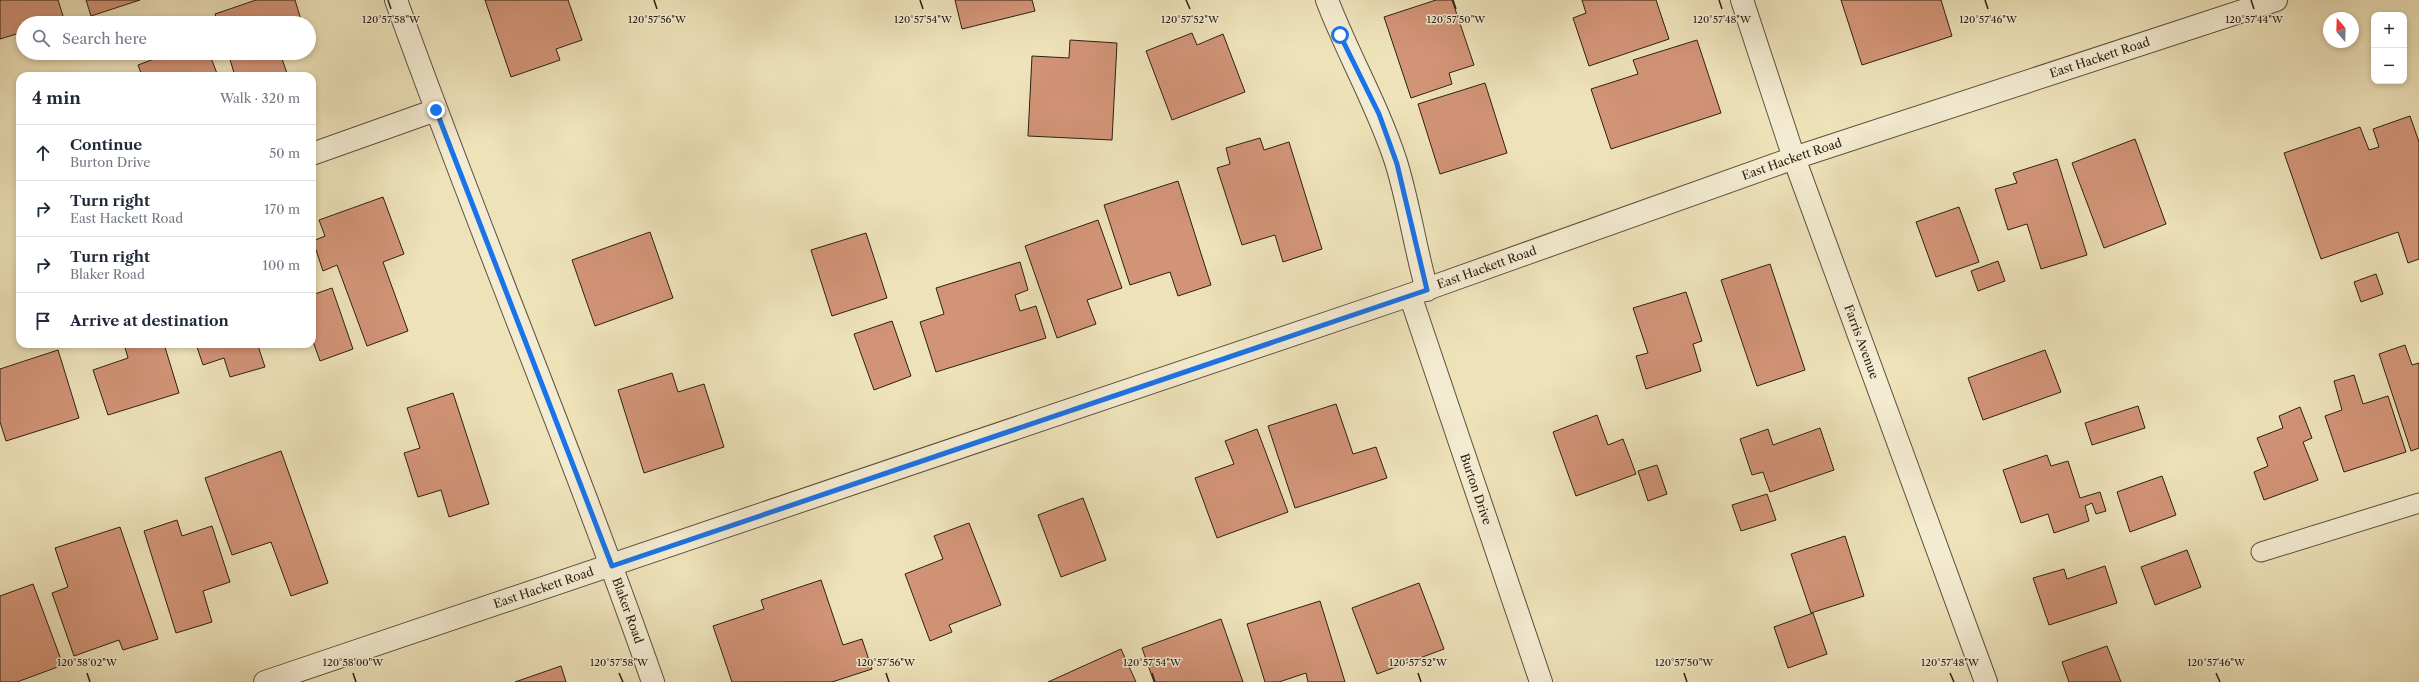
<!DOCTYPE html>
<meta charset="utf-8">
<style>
body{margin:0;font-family:"Libre Caslon Text",serif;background:#f2f2f3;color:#1f2937}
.controls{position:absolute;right:12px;top:12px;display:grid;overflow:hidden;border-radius:8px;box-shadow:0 2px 6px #0003}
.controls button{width:36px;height:36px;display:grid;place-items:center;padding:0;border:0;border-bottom:1px solid #e0e1e3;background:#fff;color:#1f2937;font:20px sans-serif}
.compass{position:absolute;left:2323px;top:12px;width:36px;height:36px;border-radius:50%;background:#fff;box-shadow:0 2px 6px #0003;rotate:341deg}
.stop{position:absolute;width:12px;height:12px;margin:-9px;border:3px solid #1a73e8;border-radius:50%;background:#fff}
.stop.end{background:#1a73e8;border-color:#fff;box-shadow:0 1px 4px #0008}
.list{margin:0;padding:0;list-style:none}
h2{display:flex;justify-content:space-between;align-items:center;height:52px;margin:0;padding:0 16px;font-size:17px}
h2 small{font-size:13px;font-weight:400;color:#747a83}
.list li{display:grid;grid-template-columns:26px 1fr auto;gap:12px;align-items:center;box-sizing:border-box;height:56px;padding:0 16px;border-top:1px solid #e0e1e3}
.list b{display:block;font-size:15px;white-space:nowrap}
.list p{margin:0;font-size:13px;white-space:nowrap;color:#747a83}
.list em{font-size:13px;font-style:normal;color:#747a83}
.icon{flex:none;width:22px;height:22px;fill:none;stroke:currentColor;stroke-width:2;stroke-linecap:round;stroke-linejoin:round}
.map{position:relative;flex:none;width:2419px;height:682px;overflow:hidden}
.search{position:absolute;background:#fff;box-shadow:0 2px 6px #0003;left:16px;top:16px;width:300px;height:44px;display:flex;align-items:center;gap:10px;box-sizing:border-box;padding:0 14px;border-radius:22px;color:#747a83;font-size:15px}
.panel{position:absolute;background:#fff;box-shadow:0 2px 6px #0003;left:16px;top:72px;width:300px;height:276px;border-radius:12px}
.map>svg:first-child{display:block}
.building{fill:#d29477;stroke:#2b2014}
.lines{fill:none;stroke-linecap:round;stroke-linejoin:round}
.lane-casing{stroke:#5c503d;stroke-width:21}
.street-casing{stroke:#5c503d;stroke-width:24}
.lane{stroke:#f4ecd2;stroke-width:19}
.street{stroke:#f4ecd2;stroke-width:22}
.route{stroke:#1a73e8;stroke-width:5}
.ticks{fill:none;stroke:#2b2014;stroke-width:1.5}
.labels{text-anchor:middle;stroke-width:3;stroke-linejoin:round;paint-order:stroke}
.street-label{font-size:12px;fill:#2b2014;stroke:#f4ecd2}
.ticks-label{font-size:10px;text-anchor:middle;fill:#2b2014;stroke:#f4ecd2;stroke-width:3;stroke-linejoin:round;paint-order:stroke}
</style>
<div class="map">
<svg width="2419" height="682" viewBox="0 0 2419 682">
<rect width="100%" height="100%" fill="#eee2b9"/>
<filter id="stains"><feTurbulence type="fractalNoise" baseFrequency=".005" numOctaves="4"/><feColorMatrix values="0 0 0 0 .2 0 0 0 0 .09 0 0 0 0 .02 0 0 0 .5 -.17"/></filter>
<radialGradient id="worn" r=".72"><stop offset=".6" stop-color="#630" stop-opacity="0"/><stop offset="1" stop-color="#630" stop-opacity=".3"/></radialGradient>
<!-- building -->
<path class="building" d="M0,0H58L64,19L50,23H23V32L0,39Z
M86,0H140L91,16Z
M256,0H295L302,23H218L215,14Z
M485,0H568L582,40L556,49L560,60L511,77Z
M955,0H1032L1035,11L962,29Z
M1436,0H1452L1474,65L1449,73L1452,84L1411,98L1384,17Z
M1582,0H1656L1669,39L1589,66L1573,18L1586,13Z
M1841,0H1941L1952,36L1862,65Z
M1192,33L1197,45L1223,34L1245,92L1172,120L1146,51Z
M1070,40L1117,43L1112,140L1028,136L1032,56L1069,58Z
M1697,40L1721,113L1611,149L1591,89L1638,74L1633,60Z
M170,53H209L218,76H142L138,65Z
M228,53H301L282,59L288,76H235Z
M1485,83L1507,153L1440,174L1418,104Z
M2410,116L2419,142V259L2408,263L2398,232L2321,259L2284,153L2360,127L2369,150L2379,147L2373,129Z
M1260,138L1264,150L1289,142L1322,249L1283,262L1275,235L1242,245L1217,168L1230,164L1226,148Z
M2135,139L2166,224L2104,248L2072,163Z
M2057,159L2087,255L2041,269L2027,224L2008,230L1995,189L2017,183L2013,173Z
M1178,181L1211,285L1178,296L1170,272L1130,285L1104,205Z
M383,197L404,254L383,262L408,331L367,346L337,265L323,271L313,241L325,236L319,220Z
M1959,207L1979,262L1936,277L1916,222Z
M1098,220L1122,288L1087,300L1096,324L1057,338L1025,246Z
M650,232L673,298L595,326L572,260Z
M866,233L887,298L832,316L811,250Z
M1998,261L2005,281L1978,291L1971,271Z
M1020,262L1028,290L1015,295L1020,311L1036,306L1046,338L936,372L920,322L944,314L936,288Z
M1770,264L1805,370L1757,386L1721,280Z
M2376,274L2383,294L2361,302L2354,282Z
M332,288L353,349L320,361L312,339V295Z
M1686,292L1702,341L1693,344L1701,371L1646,389L1636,356L1648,353L1633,308Z
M892,321L911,376L874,390L854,334Z
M124,344H164L179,393L108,415L93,370L128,358Z
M196,344H263L258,346L265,367L230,377L224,358L203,365Z
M2405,345L2412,365L2419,363V448L2411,451L2379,354Z
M58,350L79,418L6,441L0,422V369Z
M2045,350L2061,392L1983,420L1968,378Z
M672,373L678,392L704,384L724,447L644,473L618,390Z
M2354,375L2363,404L2388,396L2406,452L2344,472L2325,416L2342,410L2334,381Z
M453,393L489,504L449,517L441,490L418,497L404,453L420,448L407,408Z
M1336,404L1353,454L1376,447L1387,478L1295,508L1268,426Z
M2138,406L2145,428L2092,445L2085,423Z
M2300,407L2312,438L2303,442L2318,480L2264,500L2254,472L2268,466L2257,438L2283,428L2279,416Z
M1597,415L1608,445L1623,439L1636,474L1576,496L1553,432Z
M1820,428L1834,470L1770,492L1763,472L1752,475L1740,439L1768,429L1773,445Z
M1257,429L1288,512L1217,538L1195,478L1234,464L1225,441Z
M281,451L328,583L291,596L271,542L232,555L205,478Z
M2047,455L2051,466L2068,461L2080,498L2100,492L2106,511L2096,514L2092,503L2085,506L2089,521L2054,533L2048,514L2021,523L2003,470Z
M1657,465L1667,494L1648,501L1638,471Z
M2162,476L2176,515L2130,532L2117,492Z
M1767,494L1776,520L1741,531L1732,505Z
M1083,498L1106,560L1061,577L1038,515Z
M177,520L182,536L212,526L230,582L203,591L212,622L176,633L144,531Z
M969,523L1001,605L949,625L952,632L930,641L905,574L943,559L934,536Z
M120,527L158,639L123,650L119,640L74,656L52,593L68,587L55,548Z
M1845,536L1864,596L1811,613L1791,554Z
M2187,550L2201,587L2155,605L2141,567Z
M2105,566L2117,603L2049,625L2033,578L2064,569L2067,579Z
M821,580L843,645L862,639L872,669L832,682H732L713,626L764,609L761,600Z
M1419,583L1444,649L1377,674L1352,608Z
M33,584L63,665L17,682H0V596Z
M1320,601L1345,682H1308L1306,673L1279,682H1265L1247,624Z
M1813,613L1827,654L1788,668L1774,627Z
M1221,619L1243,682H1154L1142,648Z
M2107,646L2121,682H2069L2062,662Z
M1121,649L1136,682H1048Z
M561,666L566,682H515Z"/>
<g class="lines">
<!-- lane casing -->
<g class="lane-casing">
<path id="lane" d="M2261,552L2419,503"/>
</g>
<!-- street casing -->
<g class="street-casing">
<g id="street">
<path id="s1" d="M396,0C478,229 573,453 653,682"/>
<path d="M1327,0C1348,55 1378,106 1396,162C1409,204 1415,248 1427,290"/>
<path id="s2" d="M1742,0L1794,158L1986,682"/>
<path d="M312,154L436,110"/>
<path id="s3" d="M1410,295L1541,682"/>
<path id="s4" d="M265,682L1410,295L1794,158L2276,0"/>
</g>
</g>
<!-- lane -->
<use href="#lane" class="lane"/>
<!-- street -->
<use href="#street" class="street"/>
</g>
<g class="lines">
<!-- route -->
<path class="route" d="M436,110L612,566L1427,290L1397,164L1379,114L1340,35"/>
</g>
<!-- ticks -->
<path class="ticks" d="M388,0L391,9M654,0L657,9M920,0L923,9M1186,0L1190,9M1453,0L1456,9M1719,0L1722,9M1985,0L1988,9M2251,0L2254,9M87,673L90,682M353,673L356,682M619,673L623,682M886,673L889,682M1152,673L1155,682M1418,673L1421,682M1684,673L1687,682M1950,673L1954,682M2216,673L2220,682"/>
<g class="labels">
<!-- street labels -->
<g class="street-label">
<text dy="4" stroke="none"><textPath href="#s4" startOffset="1938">East Hackett Road</textPath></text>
<text dy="4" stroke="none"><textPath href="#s4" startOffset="1614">East Hackett Road</textPath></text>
<text dy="4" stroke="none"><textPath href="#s4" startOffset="1290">East Hackett Road</textPath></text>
<text dy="4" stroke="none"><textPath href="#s2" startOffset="362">Farris Avenue</textPath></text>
<text dy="4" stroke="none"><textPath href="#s3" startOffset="205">Burton Drive</textPath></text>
<text dy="4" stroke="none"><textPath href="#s4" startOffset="294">East Hackett Road</textPath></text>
<text dy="4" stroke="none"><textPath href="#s1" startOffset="653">Blaker Road</textPath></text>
</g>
</g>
<g class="ticks-label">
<text x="391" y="23">120°57'58"W</text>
<text x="657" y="23">120°57'56"W</text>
<text x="1190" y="23">120°57'52"W</text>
<text x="1456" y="23">120°57'50"W</text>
<text x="1722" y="23">120°57'48"W</text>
<text x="2254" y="23">120°57'44"W</text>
<text x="923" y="23">120°57'54"W</text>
<text x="1988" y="23">120°57'46"W</text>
<text x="87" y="666">120°58'02"W</text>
<text x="353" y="666">120°58'00"W</text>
<text x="619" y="666">120°57'58"W</text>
<text x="886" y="666">120°57'56"W</text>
<text x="1152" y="666">120°57'54"W</text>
<text x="1418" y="666">120°57'52"W</text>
<text x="1684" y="666">120°57'50"W</text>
<text x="1950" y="666">120°57'48"W</text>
<text x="2216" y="666">120°57'46"W</text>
</g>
<rect width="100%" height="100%" filter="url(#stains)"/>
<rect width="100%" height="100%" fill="url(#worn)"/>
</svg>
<div class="controls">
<button>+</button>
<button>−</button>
</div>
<svg class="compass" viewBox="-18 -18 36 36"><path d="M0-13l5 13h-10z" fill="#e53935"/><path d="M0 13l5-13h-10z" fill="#747a83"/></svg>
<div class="stop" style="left:1340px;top:35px"></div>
<div class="stop end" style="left:436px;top:110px"></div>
<div class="search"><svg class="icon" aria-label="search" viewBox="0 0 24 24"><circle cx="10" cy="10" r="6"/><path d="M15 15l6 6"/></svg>Search here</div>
<section class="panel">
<h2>4 min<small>Walk · 320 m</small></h2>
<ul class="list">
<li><svg class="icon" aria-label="ahead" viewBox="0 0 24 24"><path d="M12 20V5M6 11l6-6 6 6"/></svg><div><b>Continue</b><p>Burton Drive</p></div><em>50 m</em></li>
<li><svg class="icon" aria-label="right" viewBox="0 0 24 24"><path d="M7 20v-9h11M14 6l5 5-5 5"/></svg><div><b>Turn right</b><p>East Hackett Road</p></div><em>170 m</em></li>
<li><svg class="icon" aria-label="right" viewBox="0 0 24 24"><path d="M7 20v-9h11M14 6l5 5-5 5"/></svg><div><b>Turn right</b><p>Blaker Road</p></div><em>100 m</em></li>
<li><svg class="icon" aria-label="arrive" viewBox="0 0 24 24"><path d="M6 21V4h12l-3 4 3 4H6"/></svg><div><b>Arrive at destination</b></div></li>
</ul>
</section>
</div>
